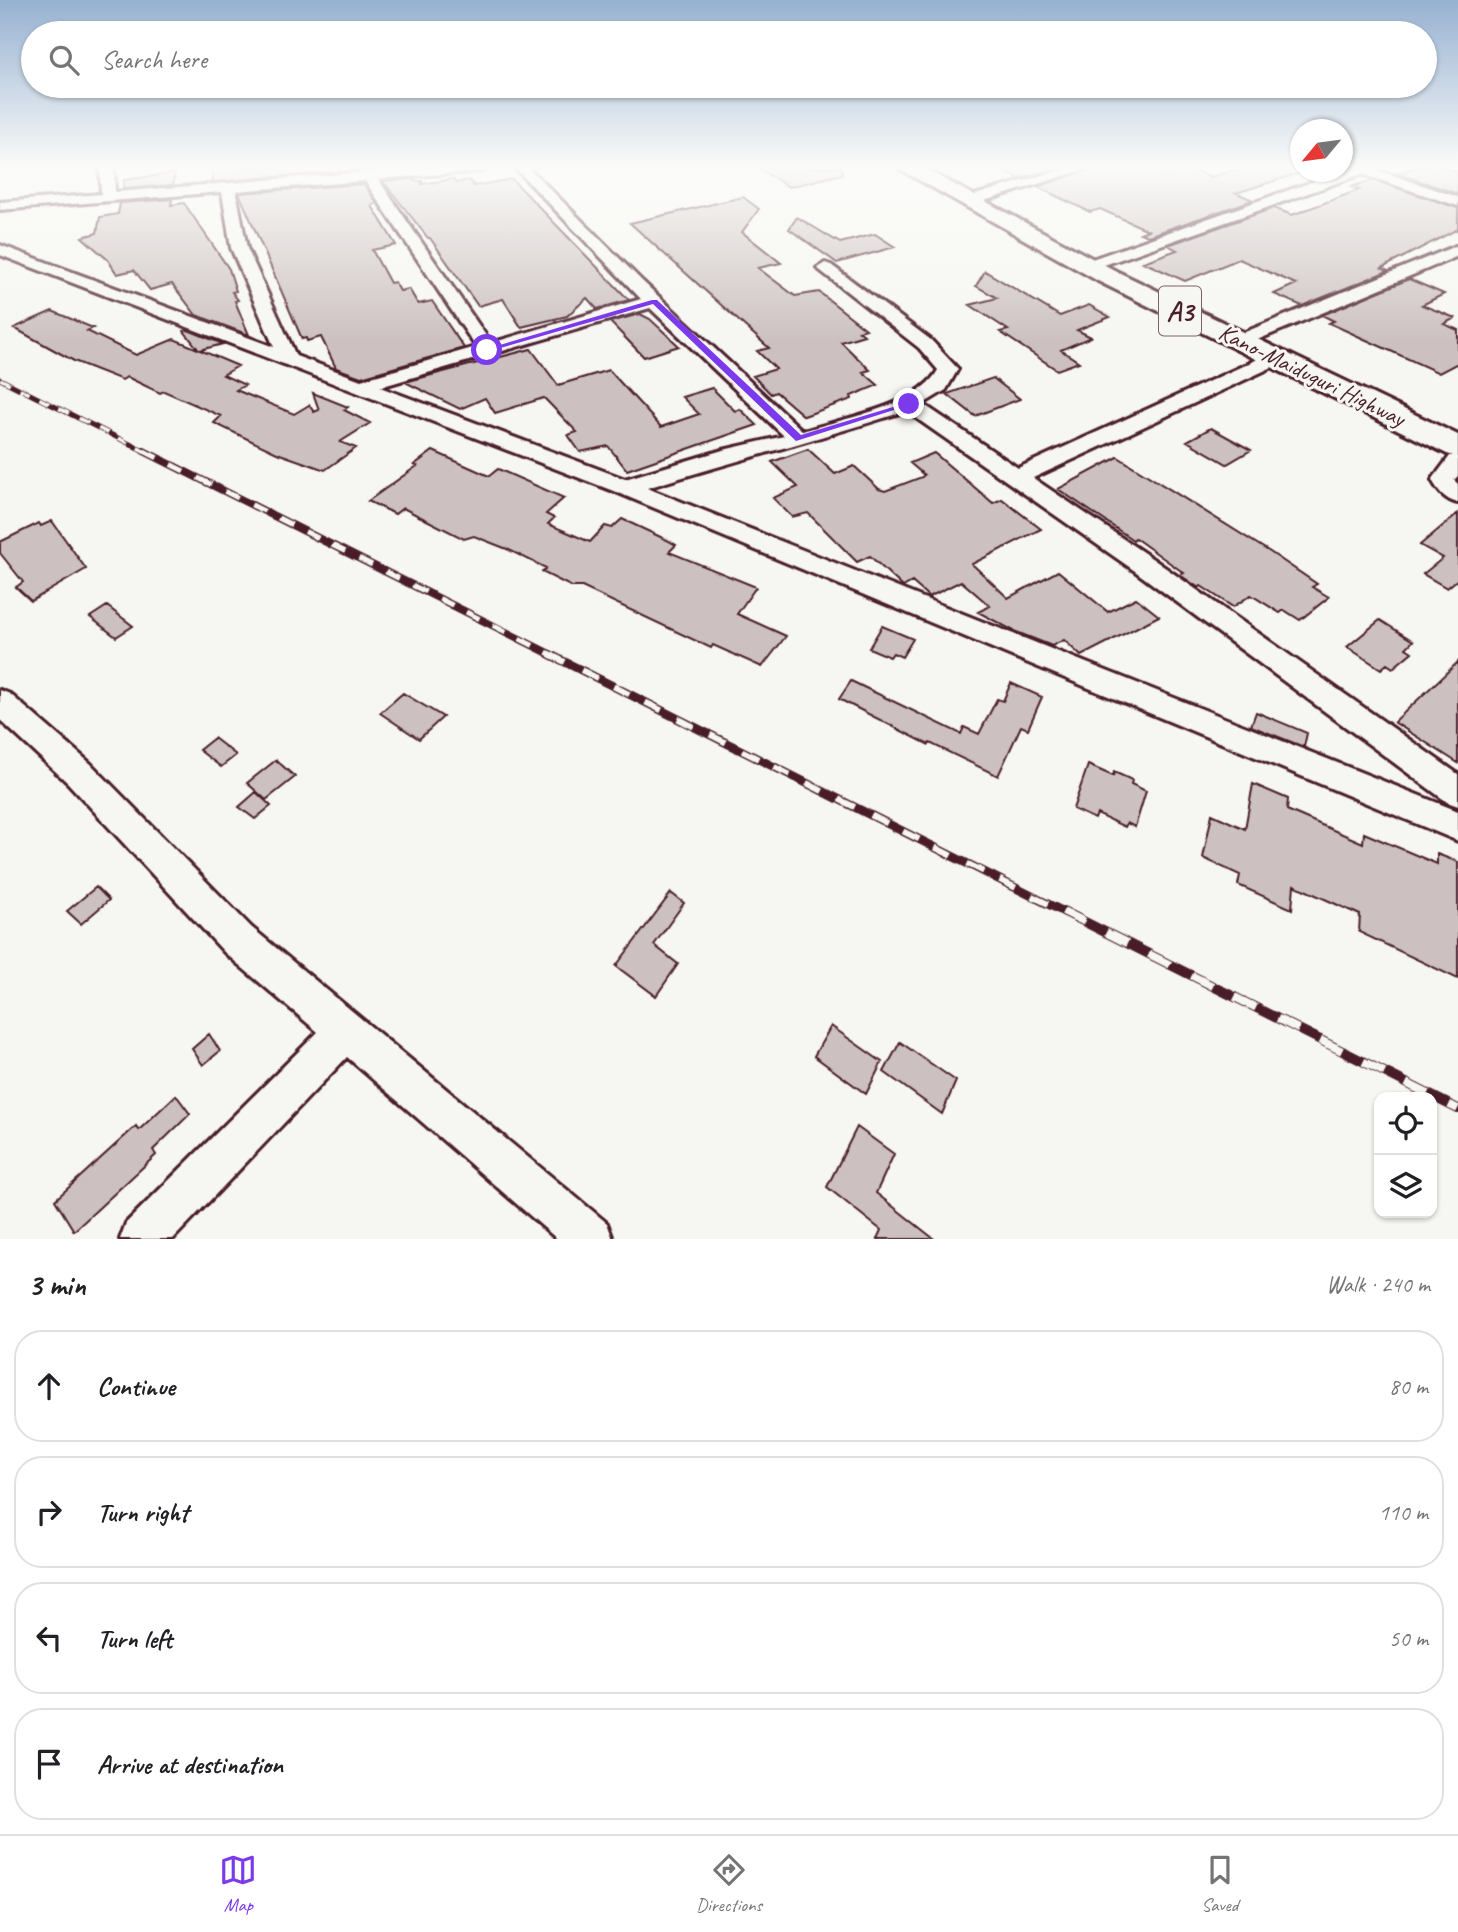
<!DOCTYPE html>
<meta charset="utf-8">
<style>
body{margin:0;font-family:Caveat,sans-serif;background:#f2f2f2;color:#202124}
.controls{position:absolute;right:21px;bottom:21px;display:grid;overflow:hidden;border-radius:14px;box-shadow:0 2px 5px #0004}
.controls button{width:63px;height:63px;display:grid;place-items:center;padding:0;border:0;border-bottom:2px solid #e0e0e0;background:#fff;color:#202124;font:35px sans-serif}
.compass{position:absolute;left:1290px;top:119px;width:63px;height:63px;border-radius:50%;background:#fff;box-shadow:0 2px 5px #0004;rotate:241deg}
.stop{position:absolute;width:21px;height:21px;margin:-16px;border:5px solid #7c3aed;border-radius:50%;background:#fff}
.stop.end{background:#7c3aed;border-color:#fff;box-shadow:0 2px 7px #0008}
.list{margin:0;padding:0;list-style:none}
h2{display:flex;justify-content:space-between;align-items:center;height:91px;margin:0;padding:0 28px;font-size:30px}
h2 small{font-size:23px;font-weight:400;color:#757577}
.list li{display:grid;grid-template-columns:46px 1fr auto;gap:21px;align-items:center;box-sizing:border-box;height:112px;margin:0 14px 14px;padding:0 14px;border:2px solid #e0e0e0;border-radius:28px}
.list b{display:block;font-size:26px;white-space:nowrap}
.list em{font-size:23px;font-style:normal;color:#757577}
.icon{flex:none;width:38px;height:38px;fill:none;stroke:currentColor;stroke-width:2;stroke-linecap:round;stroke-linejoin:round}
.map{position:relative;flex:none;width:1458px;height:1239px;overflow:hidden}
.search{position:absolute;background:#fff;box-shadow:0 2px 5px #0004;left:21px;right:21px;top:21px;height:77px;display:flex;align-items:center;gap:18px;box-sizing:border-box;padding:0 24px;border-radius:38px;color:#757577;font-size:26px}
.sheet{height:595px;background:#fff}
nav{display:flex;justify-content:space-around;align-items:center;box-sizing:border-box;height:98px;border-top:2px solid #e0e0e0;background:#fff;font-size:19px;color:#757577}
nav a{display:grid;justify-items:center;gap:4px}
nav .on{color:#7c3aed}
.map>svg:first-child{display:block}
.building{fill:#ccc1c0;stroke:#4a1f2b;stroke-width:2}
.lines{fill:none;stroke-linecap:round;stroke-linejoin:round}
.minor-casing{stroke:#4a1f2b;stroke-width:6}
.highway-casing{stroke:#4a1f2b;stroke-width:6}
.minor{fill:#f6f6f2;fill-rule:evenodd}
.highway{fill:#f6f6f2;fill-rule:evenodd}
.rail-far3-casing{stroke:#4a1f2b;stroke-width:5}
.rail-far2-casing{stroke:#4a1f2b;stroke-width:8}
.rail-far1-casing{stroke:#4a1f2b;stroke-width:9}
.rail-casing{stroke:#4a1f2b;stroke-width:10}
.rail-far3{stroke:#f6f6f2;stroke-width:3.5;stroke-dasharray:11;stroke-linecap:butt}
.rail-far2{stroke:#f6f6f2;stroke-width:5;stroke-dasharray:15;stroke-linecap:butt}
.rail-far1{stroke:#f6f6f2;stroke-width:6;stroke-dasharray:18;stroke-linecap:butt}
.rail{stroke:#f6f6f2;stroke-width:8;stroke-dasharray:24;stroke-linecap:butt}
.route{fill:#7c3aed}
.labels{text-anchor:middle;stroke-width:6;stroke-linejoin:round;paint-order:stroke}
.far-street-label{font-size:24px;fill:#4a1f2b;stroke:#f6f6f2}
.shield{fill:#f6f6f2;stroke:#7e6067;stroke-width:2}
.shield-label{font-size:28px;font-weight:bold;fill:#4a1f2b}
</style>
<div class="map">
<svg width="1458" height="1239" viewBox="0 0 1458 1239">
<rect width="100%" height="100%" fill="#f6f6f2"/>
<filter id="ink" filterUnits="userSpaceOnUse"><feTurbulence type="fractalNoise" baseFrequency=".0143" numOctaves="2"/><feDisplacementMap in="SourceGraphic" scale="14" xChannelSelector="R" yChannelSelector="G"/><feConvolveMatrix kernelMatrix="1 2 1 2 8 2 1 2 1" color-interpolation-filters="sRGB"/></filter>
<g filter="url(#ink)">
<!-- building -->
<path class="building" d="M211,167H393L213,182Z
M756,167H842V174L789,187Z
M995,167H1061L1020,179Z
M1094,167H1154L1167,173L1186,167L1211,177L1245,167H1300V172H1303L1236,193L1253,200L1148,236L1140,233L1148,230L1100,209L1090,212L1037,187Z
M1416,167H1444L1458,172V194L1396,173Z
M175,173L173,185L123,189L124,180Z
M414,179V181H422V184L453,179L456,183L469,180L474,186L512,179L629,300L597,309L587,298L567,316L521,327L503,299L478,306L430,238H428L383,181Z
M1373,180L1458,208V229L1382,268L1388,271L1302,306L1274,294L1296,284L1239,259L1185,281L1143,262L1177,250L1168,245L1274,208L1292,215L1359,190L1351,187Z
M364,184L377,203L372,206L396,245L372,250L390,283L395,282L400,291L409,289L418,304L432,301L464,348L361,377L336,368L321,337L307,341L306,338L302,339L239,193Z
M743,197L759,209L742,232L781,263L758,268L795,296L819,292L866,329L859,331L864,335L841,342L870,370L863,372L878,385L851,396L852,399L804,416L776,392L771,394L753,376L776,369L757,351L769,348L630,223Z
M172,199L171,205L184,203L229,269L236,291L232,292L238,300L235,301L249,335L196,315L172,284L150,290L134,270L117,274L108,260L82,237L97,233L100,217L118,214L120,203Z
M797,217L840,243L875,234L895,247L837,263L789,229Z
M985,271L1060,316L1089,305L1110,317L1077,330L1091,337L1061,350L1079,362L1057,370L1000,332L1008,330L970,305L997,298L976,286Z
M1409,279L1444,294L1422,305L1455,318L1444,324L1458,330V363L1439,373L1329,323L1334,321L1322,315Z
M52,311L93,328L87,331L136,355L174,339L198,349L184,331L188,330L223,344L200,350L238,366L223,375L245,385L236,390L294,414L309,405L314,412L319,410L313,393L348,407L344,410L370,423L340,442L356,448L325,470L277,453L214,423L221,416L164,391L160,393L127,377L122,380L74,361L14,328Z
M640,314L650,319L679,346L644,357L610,322Z
M531,349L558,385L609,370L661,427L699,414L682,397L712,388L735,411L740,409L757,425L627,470L608,446L580,452L568,435L577,432L544,398L495,413L485,398L460,409L405,382Z
M993,378L1020,399L975,416L947,394Z
M1211,428L1251,450L1227,464L1187,441Z
M808,449L835,474L854,466L879,489L885,491L922,477L924,475L910,463L934,453L993,503L1002,499L1041,529L972,564L1008,598L1058,571L1108,612L1136,598L1159,616L1081,656L1064,640L1052,646L1014,631L978,612L990,606L961,581L929,597L912,582L903,587L870,556L857,562L808,513L792,517L773,498L798,487L772,462Z
M433,451L489,476L498,469L564,498L546,514L554,518L548,524L590,542L605,526L612,528L622,519L667,540L676,545L669,552L756,587L737,614L786,636L762,667L713,645L711,648L582,587H572L542,572L546,568L507,549L474,536L464,539L403,508L395,514L368,501L417,466L414,465Z
M1118,457L1270,552L1317,584L1312,587L1329,597L1300,620L1284,610L1280,613L1251,595L1233,607L1201,586L1199,588L1180,575L1184,573L1135,538L1133,540L1058,489Z
M1458,513V579L1447,588L1423,574L1443,558L1420,545Z
M52,521L86,569L31,601L16,587L23,582L0,553V542L39,523L41,526Z
M107,606L133,626L116,637L90,617Z
M1380,620L1413,641L1406,648L1412,652L1393,668L1387,664L1381,669L1347,647Z
M882,626L913,639L902,657L893,653L890,657L869,648Z
M1458,662V763L1394,722Z
M851,681L961,734L964,727L979,734L997,699L1003,701L1011,683L1042,697L1028,729L1021,726L998,776L930,743L929,745L839,699Z
M403,693L443,717L419,739L380,713Z
M1256,712L1307,733L1304,747L1251,726Z
M214,738L236,755L221,767L199,750Z
M276,760L295,777L266,800L247,783Z
M1088,765L1113,776L1114,772L1132,780L1131,784L1146,791L1135,827L1127,823L1125,827L1097,814L1095,819L1073,809Z
M1253,784L1288,799L1287,810L1363,843L1364,833L1437,864V854L1458,862V979L1359,932L1360,915L1294,885L1292,909L1238,885L1240,875L1203,858L1212,814L1245,829Z
M256,792L271,806L255,819L239,807Z
M96,887L109,900L81,924L67,911Z
M671,893L684,903L654,945L678,964L656,996L616,966Z
M831,1026L882,1062L866,1094L814,1056Z
M209,1034L220,1051L203,1065L192,1049Z
M900,1042L956,1081L942,1114L884,1072Z
M176,1095L190,1114L153,1150L156,1155L74,1231L55,1200L136,1126L139,1130Z
M857,1127L894,1154L876,1193L934,1239H877L881,1230L827,1187Z"/>
<g class="lines">
<!-- minor casing -->
<g class="minor-casing">
<path id="minor" d="M100,167H114L115,192L429,167H488L482,171L378,179L491,343L641,299L514,167H528L642,281L803,431C841,419 919,406 938,370L919,348L817,268L825,263L831,265L931,340L958,369L946,390L923,404L1018,468L1269,354H1283L1285,358L1283,362L1033,478L1153,559L1458,774V806L1447,802L1135,571L906,411C820,439 733,461 647,488L1458,811V841L616,492L0,255V245L274,347L231,248L222,192L0,210V202L101,194ZM365,181L476,347L361,380L296,356L247,248L236,191ZM650,308L784,436L723,450L625,479L380,387Z
M1071,167H1092L981,202L976,203L969,199L971,196Z
M1348,167H1375L1374,169L1458,197V206L1362,174L1104,265H1092L1090,262L1092,259L1349,169Z
M1458,245V256L1257,340L1251,341L1242,336L1245,332Z
M1458,454V476L1454,480L1458,484V503C1445,500 1438,491 1432,480L1450,456Z
M0,690L10,694L90,763L251,927L607,1223L613,1239H557L347,1057L173,1239H120L126,1223L318,1032L225,953L68,783L0,720Z"/>
</g>
<!-- highway casing -->
<g class="highway-casing">
<path id="highway" d="M896,167H921L1116,271L1458,435V457L1447,454L1098,281Z"/>
</g>
<!-- minor -->
<use href="#minor" class="minor"/>
<!-- highway -->
<use href="#highway" class="highway"/>
<!-- rail-far3 casing -->
<g class="rail-far3-casing">
<path id="rail-far3" d="M0,379L148,453"/>
</g>
<!-- rail-far2 casing -->
<g class="rail-far2-casing">
<path id="rail-far2" d="M144,451L552,655"/>
</g>
<!-- rail-far1 casing -->
<g class="rail-far1-casing">
<path id="rail-far1" d="M549,654L1066,913"/>
</g>
<!-- rail casing -->
<g class="rail-casing">
<path id="rail" d="M1063,911L1458,1109"/>
</g>
<!-- rail-far3 -->
<use href="#rail-far3" class="rail-far3"/>
<!-- rail-far2 -->
<use href="#rail-far2" class="rail-far2"/>
<!-- rail-far1 -->
<use href="#rail-far1" class="rail-far1"/>
<!-- rail -->
<use href="#rail" class="rail"/>
</g>
</g>
<!-- sky -->
<linearGradient id="sky" x2="0" y2="1"><stop stop-color="#96b1d1"/><stop offset="0.49" stop-color="#fbfbf9"/><stop offset="1" stop-color="#fbfbf9" stop-opacity="0"/></linearGradient>
<rect width="1458" height="341" fill="url(#sky)"/>
<!-- route -->
<path class="route" d="M652,300H657L801,435L906,403L913,404L796,441L653,304L490,351L483,350Z"/>
<g class="labels">
<!-- far-street labels -->
<g class="far-street-label">
<text transform="translate(1312 375) rotate(26)" y="8">Kano-Maiduguri Highway</text>
</g>
<!-- shield labels -->
<rect class="shield" x="1159" y="286.5" width="42" height="49" rx="5"/>
<g class="shield-label">
<text x="1180" y="321">A3</text>
</g>
</g>
</svg>
<div class="controls">
<button><svg class="icon" aria-label="locate" viewBox="0 0 24 24"><circle cx="12" cy="12" r="6"/><path d="M12 2v4M12 18v4M2 12h4M18 12h4"/></svg></button>
<button><svg class="icon" aria-label="layers" viewBox="0 0 24 24"><path d="M12 4l9 5-9 5-9-5zM3 14l9 5 9-5"/></svg></button>
</div>
<svg class="compass" viewBox="-18 -18 36 36"><path d="M0-13l5 13h-10z" fill="#e53935"/><path d="M0 13l5-13h-10z" fill="#757577"/></svg>
<div class="stop" style="left:487px;top:350px"></div>
<div class="stop end" style="left:909px;top:404px"></div>
<div class="search"><svg class="icon" aria-label="search" viewBox="0 0 24 24"><circle cx="10" cy="10" r="6"/><path d="M15 15l6 6"/></svg>Search here</div>
</div>
<section class="sheet">
<h2>3 min<small>Walk · 240 m</small></h2>
<ul class="list">
<li><svg class="icon" aria-label="ahead" viewBox="0 0 24 24"><path d="M12 20V5M6 11l6-6 6 6"/></svg><div><b>Continue</b></div><em>80 m</em></li>
<li><svg class="icon" aria-label="right" viewBox="0 0 24 24"><path d="M7 20v-9h11M14 6l5 5-5 5"/></svg><div><b>Turn right</b></div><em>110 m</em></li>
<li><svg class="icon" aria-label="left" viewBox="0 0 24 24"><path d="M17 20v-9H6M10 6l-5 5 5 5"/></svg><div><b>Turn left</b></div><em>50 m</em></li>
<li><svg class="icon" aria-label="arrive" viewBox="0 0 24 24"><path d="M6 21V4h12l-3 4 3 4H6"/></svg><div><b>Arrive at destination</b></div></li>
</ul>
</section>
<nav>
<a class="on"><svg class="icon" aria-label="map" viewBox="0 0 24 24"><path d="M3 6l6-2 6 2 6-2v14l-6 2-6-2-6 2zM9 4v14M15 6v14"/></svg>Map</a>
<a><svg class="icon" aria-label="directions" viewBox="0 0 24 24"><path d="M12 3l9 9-9 9-9-9zM9 14v-3h6M13 9l2 2-2 2"/></svg>Directions</a>
<a><svg class="icon" aria-label="saved" viewBox="0 0 24 24"><path d="M7 4h10v16l-5-4-5 4z"/></svg>Saved</a>
</nav>
